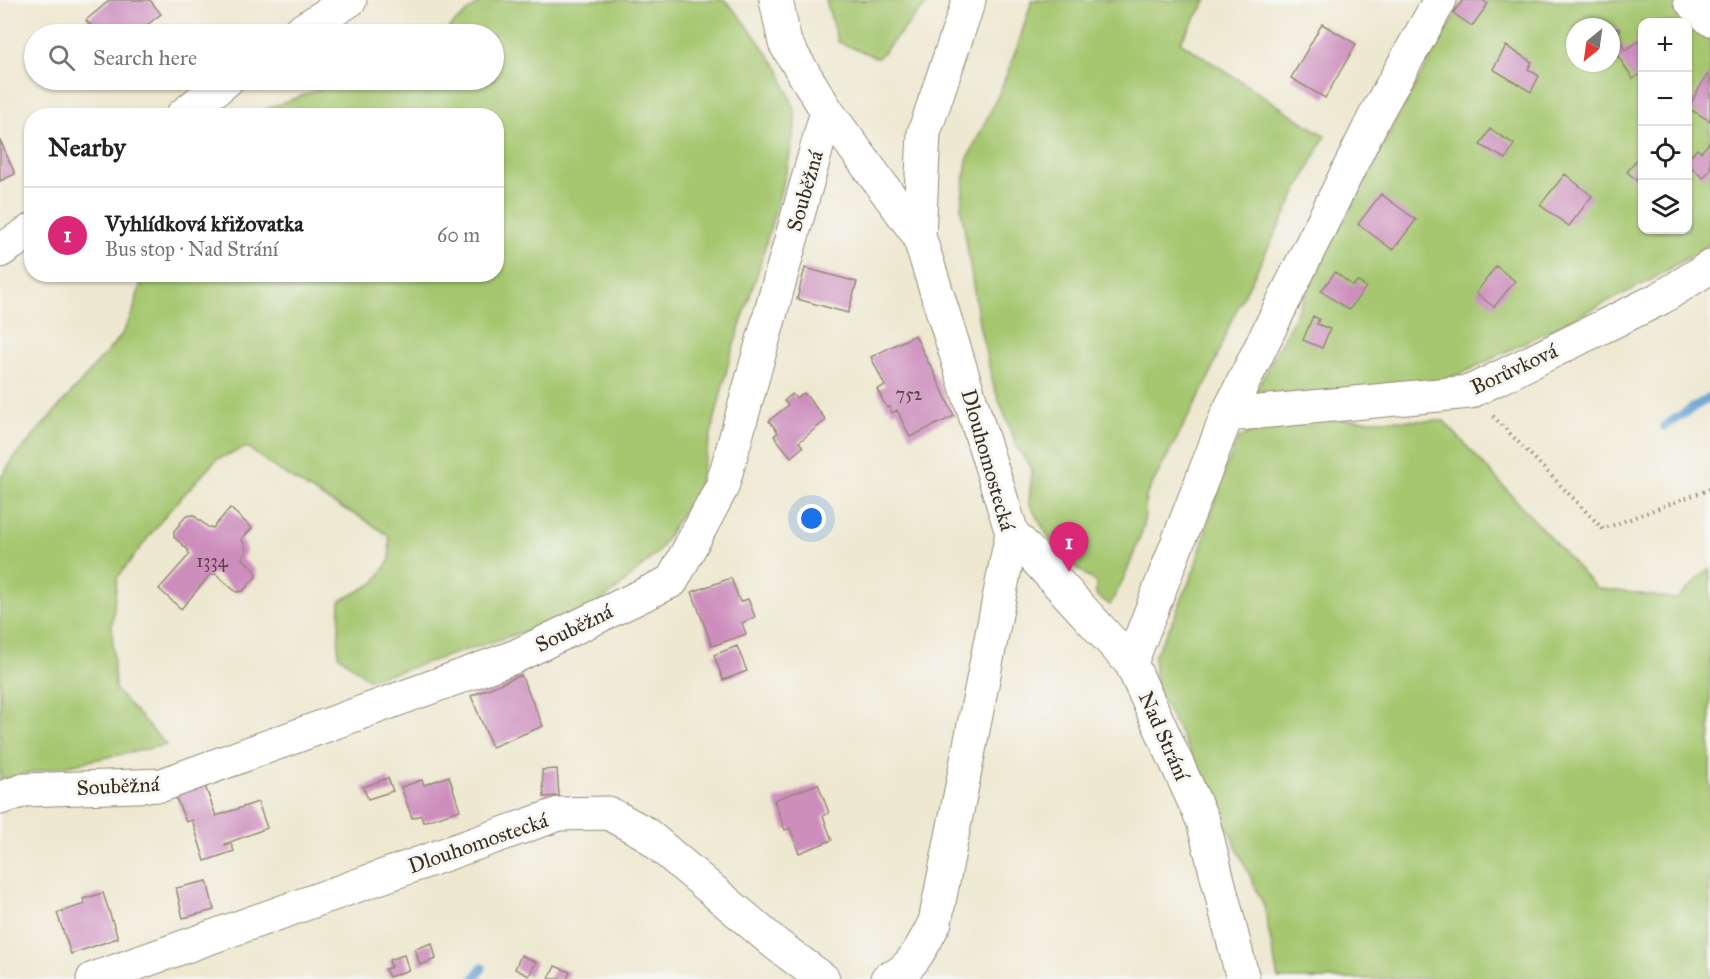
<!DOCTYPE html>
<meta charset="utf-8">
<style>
body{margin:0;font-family:"IM FELL Great Primer",serif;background:#f2f2f2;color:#222}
.controls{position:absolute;right:18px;top:18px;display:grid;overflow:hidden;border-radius:12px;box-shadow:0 2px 4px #0004}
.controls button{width:54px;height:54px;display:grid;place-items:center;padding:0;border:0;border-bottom:2px solid #e0e0e0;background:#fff;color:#222;font:30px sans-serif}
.compass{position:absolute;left:1566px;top:18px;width:54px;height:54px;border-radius:50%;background:#fff;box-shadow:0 2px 4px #0004;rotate:209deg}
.you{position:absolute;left:812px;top:519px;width:21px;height:21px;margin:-15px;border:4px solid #fff;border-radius:50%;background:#1a73e8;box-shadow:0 0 0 9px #1a73e833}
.badge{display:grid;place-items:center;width:39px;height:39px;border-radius:50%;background:#db2777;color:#fff;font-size:20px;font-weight:700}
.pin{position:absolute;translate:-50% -50px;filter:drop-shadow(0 2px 3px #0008)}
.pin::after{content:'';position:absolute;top:32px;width:21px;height:18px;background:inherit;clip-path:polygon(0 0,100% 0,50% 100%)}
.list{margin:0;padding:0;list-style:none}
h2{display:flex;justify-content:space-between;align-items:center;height:78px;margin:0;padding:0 24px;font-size:26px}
h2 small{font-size:20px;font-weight:400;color:#767676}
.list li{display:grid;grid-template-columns:39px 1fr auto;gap:18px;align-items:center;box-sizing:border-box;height:96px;padding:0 24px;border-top:2px solid #e0e0e0}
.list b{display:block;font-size:22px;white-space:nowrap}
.list p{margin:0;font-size:20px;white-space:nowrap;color:#767676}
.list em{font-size:20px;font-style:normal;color:#767676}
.icon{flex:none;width:33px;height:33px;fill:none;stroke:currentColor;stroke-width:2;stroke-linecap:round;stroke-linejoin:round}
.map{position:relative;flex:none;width:1710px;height:979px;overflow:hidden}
.search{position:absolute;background:#fff;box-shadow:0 2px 4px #0004;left:24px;top:24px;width:480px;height:66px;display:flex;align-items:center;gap:15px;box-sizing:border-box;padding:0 21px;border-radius:33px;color:#767676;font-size:22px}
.panel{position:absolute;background:#fff;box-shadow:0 2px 4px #0004;left:24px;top:108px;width:480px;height:174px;border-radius:24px}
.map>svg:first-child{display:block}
.green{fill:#a6c770;stroke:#707847;stroke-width:1.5;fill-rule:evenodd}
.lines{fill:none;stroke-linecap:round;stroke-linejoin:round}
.stream{stroke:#629fd3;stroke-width:9}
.building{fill:#cd8ebe}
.minor-casing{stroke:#948977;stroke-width:35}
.path{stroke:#948977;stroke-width:4;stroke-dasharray:1.5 4.5;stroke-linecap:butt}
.minor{stroke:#fff;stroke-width:33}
.labels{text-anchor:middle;stroke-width:6;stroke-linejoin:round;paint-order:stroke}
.number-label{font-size:18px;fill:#604346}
.street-label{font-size:21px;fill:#3b2a1e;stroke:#f6f6f2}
</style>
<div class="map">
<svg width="1710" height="979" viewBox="0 0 1710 979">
<rect width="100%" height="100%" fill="#f6f6f2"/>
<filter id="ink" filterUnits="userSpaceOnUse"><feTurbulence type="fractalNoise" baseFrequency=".0167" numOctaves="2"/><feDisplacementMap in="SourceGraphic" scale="12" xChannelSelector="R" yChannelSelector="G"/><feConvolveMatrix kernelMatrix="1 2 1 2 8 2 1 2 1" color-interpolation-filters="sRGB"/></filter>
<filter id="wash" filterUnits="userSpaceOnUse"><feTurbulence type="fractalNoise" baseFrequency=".008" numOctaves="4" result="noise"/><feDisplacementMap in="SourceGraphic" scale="24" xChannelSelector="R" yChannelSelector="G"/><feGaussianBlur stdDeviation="1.35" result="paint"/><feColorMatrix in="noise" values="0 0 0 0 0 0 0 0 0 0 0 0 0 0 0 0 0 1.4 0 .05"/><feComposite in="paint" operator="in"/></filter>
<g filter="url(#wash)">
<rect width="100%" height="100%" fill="#eee8d0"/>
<!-- green -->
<path class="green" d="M484,0H725L743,20L779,69L795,110V127L787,169L759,268L730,357L698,487L658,552L617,589L586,612L400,671L368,679L338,655L340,601L374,583L390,560L389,536L362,518L325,499L272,466L247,447L217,459L167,513L117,578L112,626L115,689L166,745L0,779V479L14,458L121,336L133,312L143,275L496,274V116L224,115L261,111L344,80H494V34H442L467,12Z
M826,0H930L878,58L838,42Z
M1032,0H1207L1180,42L1325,136L1232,319L1208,380L1146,496L1144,525L1139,540L1126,574L1110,605L1096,595V583L1057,552L1029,503L1032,469L1018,449L994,387L980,329L961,208L967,160L1001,89L1019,42Z
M1464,0H1710V244L1651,280L1461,374L1424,385L1254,395L1395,121ZM1642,22H1688V230H1642ZM1575,27H1611V63H1575Z
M1314,419L1444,421L1596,588L1677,599L1710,568V979H1278L1264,906L1207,784L1156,688L1154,656L1171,625L1194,570L1223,474L1238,439L1268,422Z"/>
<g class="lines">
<!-- stream -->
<path class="stream" d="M1664,426L1710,397
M474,979L482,968"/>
</g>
<g id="blocks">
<!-- building -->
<path class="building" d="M110,0H150L161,14L135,34H98L86,20Z
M1463,0H1482L1488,4L1472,26L1453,13Z
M1322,24L1356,44L1325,98L1291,78Z
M1619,28L1621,30L1615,33L1625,50L1639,41L1642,47V73L1633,79L1618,56L1611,60V36L1613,35V30Z
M1506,46L1532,62L1528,69L1539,76L1531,92L1493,69Z
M1707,75L1710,77V121L1688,108Z
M1490,129L1514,144L1506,159L1480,145Z
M0,140L15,174L0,181Z
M1710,142V170L1703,178L1688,164V159L1697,149L1701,152Z
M1642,153V185L1627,172Z
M1565,174L1592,196L1569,226L1540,205Z
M1381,194L1416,220L1393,250L1358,224Z
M1496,266L1515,281L1494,307L1476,293Z
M805,268L857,282L848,313L797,299Z
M1335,272L1353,286L1357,281L1366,287L1349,310L1321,291Z
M1313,316L1319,319L1317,324L1330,329L1322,348L1303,340Z
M915,335L929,364H930L954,416L910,437L897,410L892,413L890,407L887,408L877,389L885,386L871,357Z
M804,393L826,420L799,442L803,447L791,457L774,436L778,432L769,421L788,405L784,401L792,394L796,398Z
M230,508L252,528L241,540L245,544L246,552L242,558L255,570L256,577L243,591L236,592L216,574L210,575L181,609L159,589L189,555L188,550L174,537V531L186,516L193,515L208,527L213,528Z
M731,578L740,602L748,599L755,617L742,623L746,634L712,646L692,592Z
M737,646L747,671L723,680L714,655Z
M521,675L543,726L492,747L471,696Z
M557,769L559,796L544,797L542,770Z
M449,776L460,810L423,822L421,815L412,818L401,787L422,780L424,785Z
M388,778L393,791L368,799L363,787Z
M204,783L216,816L258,802L267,828L225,844V846L231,844L234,851L205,861L192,820L186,822L174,793Z
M818,784L829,813L823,816L832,840L799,853L790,828L785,830L774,800Z
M207,881L214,910L183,918L176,888Z
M103,893L118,938L71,954L57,913L85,904L83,899Z
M432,943L436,959L420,965L415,949Z
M404,955L409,970L389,977L385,969L391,967L389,960Z
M521,955L536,962L529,976L515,969Z
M555,966L570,972L567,979H549Z"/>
</g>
</g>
<g filter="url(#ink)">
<use href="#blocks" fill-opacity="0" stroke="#948977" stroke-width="1.5"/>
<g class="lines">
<!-- minor casing -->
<g class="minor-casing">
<path id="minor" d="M776,0L785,43L827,111L919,236
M1690,0L1710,19
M296,34L350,0
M182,116L227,80
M0,251L32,230
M1227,415L1377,112L1440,0
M1012,533L1131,663L1203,821L1243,979
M1131,663L1227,415L1470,392L1661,298L1710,267
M0,798L25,790L162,785L514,657L672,581L722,487L827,111
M93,979L559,814L608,813L645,833L777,945L823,979
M887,979C911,973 925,941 935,922L1012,533L919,236L924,133L969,0"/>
</g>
<!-- path -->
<path class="path" d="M1493,416L1603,529L1710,489"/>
<!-- minor -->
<use href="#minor" class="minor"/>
</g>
</g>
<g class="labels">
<!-- number labels -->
<g class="number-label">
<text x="909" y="400">752</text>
<text x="212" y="567">1334</text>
</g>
<!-- street labels -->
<g class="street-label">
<text transform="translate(805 191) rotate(-74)" y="7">Souběžná</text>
<text transform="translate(1514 369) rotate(-25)" y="7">Borůvková</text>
<text transform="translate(988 460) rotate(74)" y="7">Dlouhomostecká</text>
<text transform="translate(574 628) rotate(-26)" y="7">Souběžná</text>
<text transform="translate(1164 736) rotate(66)" y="7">Nad Strání</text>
<text transform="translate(118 786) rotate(-3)" y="7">Souběžná</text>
<text transform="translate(478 843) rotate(-19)" y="7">Dlouhomostecká</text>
</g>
</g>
</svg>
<div class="controls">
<button>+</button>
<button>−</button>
<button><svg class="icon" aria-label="locate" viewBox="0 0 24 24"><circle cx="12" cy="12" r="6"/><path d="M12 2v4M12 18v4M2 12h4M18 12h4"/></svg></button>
<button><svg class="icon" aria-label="layers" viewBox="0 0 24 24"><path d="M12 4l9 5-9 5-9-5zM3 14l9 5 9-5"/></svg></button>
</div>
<svg class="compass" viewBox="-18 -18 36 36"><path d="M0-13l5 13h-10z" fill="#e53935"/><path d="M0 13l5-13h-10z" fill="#767676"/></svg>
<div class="you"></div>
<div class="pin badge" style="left:1069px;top:572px">1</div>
<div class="search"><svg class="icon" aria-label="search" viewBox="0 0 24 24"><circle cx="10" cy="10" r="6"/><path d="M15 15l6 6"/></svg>Search here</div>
<section class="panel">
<h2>Nearby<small></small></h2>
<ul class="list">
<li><span class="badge">1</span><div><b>Vyhlídková křižovatka</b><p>Bus stop · Nad Strání</p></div><em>60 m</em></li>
</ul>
</section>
</div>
